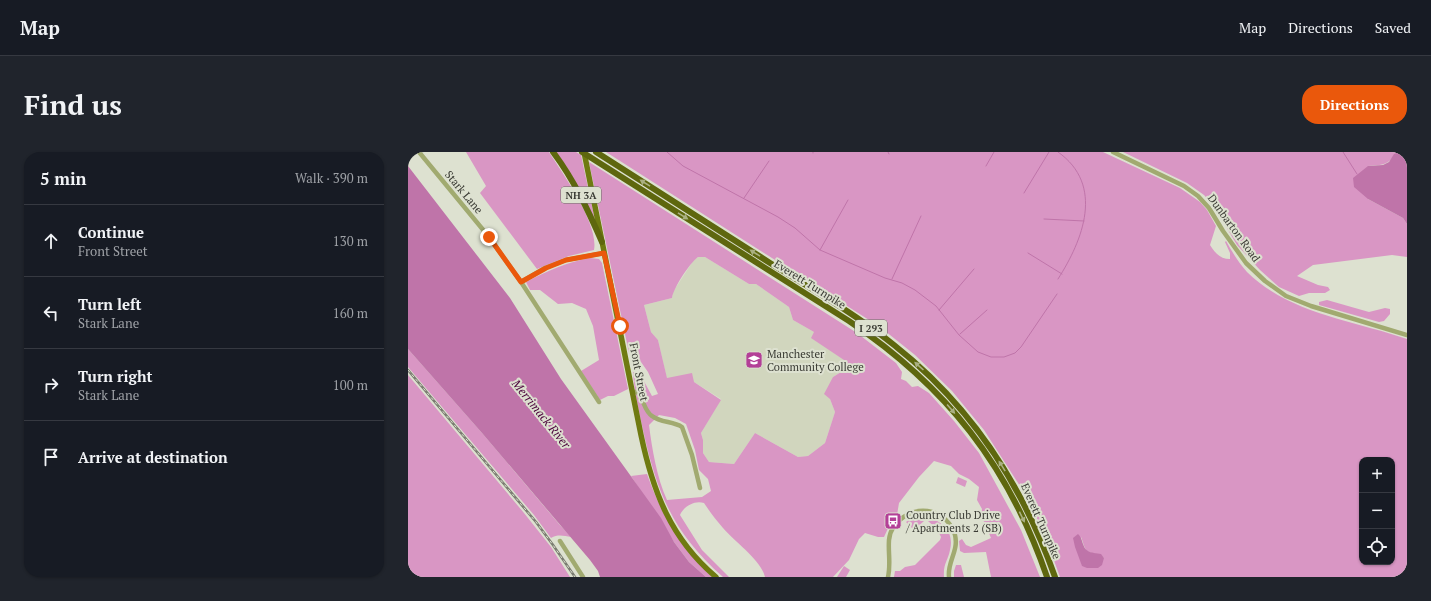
<!DOCTYPE html>
<meta charset="utf-8">
<style>
body{margin:0;font-family:"PT Serif",serif;background:#20242c;color:#f1f3f6}
.controls{position:absolute;right:12px;bottom:12px;display:grid;overflow:hidden;border-radius:8px;box-shadow:0 1px 3px #0004}
.controls button{width:36px;height:36px;display:grid;place-items:center;padding:0;border:0;border-bottom:1px solid #363941;background:#171b24;color:#f1f3f6;font:20px sans-serif}
.stop{position:absolute;width:12px;height:12px;margin:-9px;border:3px solid #ea580c;border-radius:50%;background:#fff}
.stop.end{background:#ea580c;border-color:#fff;box-shadow:0 1px 4px #0008}
.list{margin:0;padding:0;list-style:none}
h2{display:flex;justify-content:space-between;align-items:center;height:52px;margin:0;padding:0 16px;font-size:17px}
h2 small{font-size:13px;font-weight:400;color:#9ea1a6}
.list li{display:grid;grid-template-columns:26px 1fr auto;gap:12px;align-items:center;box-sizing:border-box;height:72px;padding:0 16px;border-top:1px solid #363941}
.list b{display:block;font-size:15px;white-space:nowrap}
.list p{margin:0;font-size:13px;white-space:nowrap;color:#9ea1a6}
.list em{font-size:13px;font-style:normal;color:#9ea1a6}
.icon{flex:none;width:22px;height:22px;fill:none;stroke:currentColor;stroke-width:2;stroke-linecap:round;stroke-linejoin:round}
.map{position:relative;flex:none;width:999px;height:425px;overflow:hidden;border-radius:16px}
header{display:flex;align-items:center;gap:24px;box-sizing:border-box;height:56px;padding:0 20px;background:#171b24;border-bottom:1px solid #363941}
header strong{font-size:19px}
nav{display:flex;gap:22px;margin-inline-start:auto;font-size:14px}
.intro{display:flex;align-items:center;justify-content:space-between;box-sizing:border-box;height:96px;padding:0 24px}
h1{margin:0;font-size:28px}
.button{padding:10px 18px;border-radius:16px;background:#ea580c;color:#fff;font-size:14px;font-weight:700}
main{display:flex;gap:24px;padding:0 24px}
aside{flex:1;background:#171b24;border-radius:16px;box-shadow:0 1px 3px #0004}
.map>svg:first-child{display:block}
.built{fill:#d1d6be}
.green{fill:#d996c4;fill-rule:evenodd}
.water{fill:#bf74a9}
.lines{fill:none;stroke-linecap:round;stroke-linejoin:round}
.stream{stroke:#bf74a9;stroke-width:1}
.minor{stroke:#a1aa70;stroke-width:4.5}
.major{stroke:#6f7a11;stroke-width:5.5}
.highway{stroke:#5e670e;stroke-width:6}
.rail-casing{stroke:#7a7c71;stroke-width:2.5}
.rail{stroke:#dde1d0;stroke-width:1;stroke-dasharray:3;stroke-linecap:butt}
.oneway{fill:#aab082}
.route{stroke:#ea580c;stroke-width:5}
.labels{text-anchor:middle;stroke-width:4;stroke-linejoin:round;paint-order:stroke}
.shield{fill:#dde1d0;stroke:#6b6d63;stroke-width:1}
.shield-label{font-size:10px;font-weight:bold;fill:#3a3b34}
.street-label{font-size:11px;fill:#3a3b34;stroke:#dde1d0}
.poi-label{font-size:11px;fill:#3a3b34;stroke:#dde1d0;text-anchor:start}
.water-label{font-size:12px;font-style:italic;fill:#4c053d;stroke:#dde1d0}
</style>
<header>
<strong>Map</strong>
<nav><a>Map</a><a>Directions</a><a>Saved</a></nav>
</header>
<div class="intro"><h1>Find us</h1><a class="button">Directions</a></div>
<main>
<aside>
<h2>5 min<small>Walk · 390 m</small></h2>
<ul class="list">
<li><svg class="icon" aria-label="ahead" viewBox="0 0 24 24"><path d="M12 20V5M6 11l6-6 6 6"/></svg><div><b>Continue</b><p>Front Street</p></div><em>130 m</em></li>
<li><svg class="icon" aria-label="left" viewBox="0 0 24 24"><path d="M17 20v-9H6M10 6l-5 5 5 5"/></svg><div><b>Turn left</b><p>Stark Lane</p></div><em>160 m</em></li>
<li><svg class="icon" aria-label="right" viewBox="0 0 24 24"><path d="M7 20v-9h11M14 6l5 5-5 5"/></svg><div><b>Turn right</b><p>Stark Lane</p></div><em>100 m</em></li>
<li><svg class="icon" aria-label="arrive" viewBox="0 0 24 24"><path d="M6 21V4h12l-3 4 3 4H6"/></svg><div><b>Arrive at destination</b></div></li>
</ul>
</aside>
<div class="map">
<svg width="999" height="425" viewBox="0 0 999 425">
<rect width="100%" height="100%" fill="#dde1d0"/>
<!-- built -->
<path class="built" d="M290,105H297L341,132H348L381,155L385,168L406,180L440,210L433,220L425,225L422,247L427,260L417,291L400,304L390,305L347,281L326,312L301,310L295,301V288L293,281L313,247L286,230L259,227L250,188L243,180L236,153L264,146L265,140L285,109Z"/>
<!-- green -->
<path class="green" d="M58,0H141C155,22 191,72 186,98L161,104L129,117L72,41L78,34Z
M148,0H168L173,3L187,68C176,44 164,21 148,0Z
M198,0H695L772,36L792,50L799,58L808,74L802,93C807,101 812,107 822,107V101L817,90L818,89C824,100 831,111 839,120C882,162 944,168 999,187V425H652L634,376L612,334L576,278L544,239L507,203L472,175ZM954,308H984V410H954ZM673,385C675,389 676,398 681,400C687,403 691,400 696,406L674,414Z
M715,0H992C985,3 985,7 980,10C974,14 966,13 960,14V47L995,66L999,72V105L984,103L905,113L889,124L910,133L920,135L922,138L917,141H901L891,144L871,135L852,118L829,93L805,53L796,43L779,31Z
M181,10L449,181L488,211L494,220L493,227L498,229L504,235L510,234L521,241L546,269L571,301L613,378L632,425H583L578,400L556,401L552,399L551,389L554,387L558,393L563,395L583,386L573,363L574,357L569,348L571,335L561,327L551,322L543,314L526,309L511,325L491,351L489,363L482,372L476,385H470L457,381L451,387L441,408L425,425H357C353,408 327,390 315,376C308,368 302,360 296,351C287,348 276,354 272,363L294,398L321,425H315C265,381 249,341 235,278C231,259 226,239 225,220H231L244,244L250,242L240,220L233,210L221,201ZM290,105H297L341,132H348L381,155L385,168L406,180L403,186L439,210L433,220L425,225L416,242L422,247L427,260L417,291L400,304L390,305L347,281L326,312L301,310L295,301V288L293,281L313,248L286,230L284,221L259,226L250,188L243,180L236,153L264,146C266,135 281,112 290,105ZM251,263L267,266L278,272L287,298L291,318L300,327L303,339L294,345L259,348C249,326 244,297 241,273Z
M182,106L191,107L194,111L220,237L206,244H200L192,248L173,219L191,208L185,174L178,157L164,151L150,152L132,138H122L118,130C139,119 159,110 182,106Z
M919,148L961,160L977,156L982,157V162L976,169L971,170L911,153V150Z
M0,197L74,281L151,372L163,385C156,384 150,382 143,386L126,363L0,215Z
M0,223L116,361L143,395L162,425H0Z
M239,322C253,362 273,396 304,425H298L281,410L266,390L223,324Z
M550,325L559,329L557,335L548,331Z
M514,364C532,367 547,378 542,398C540,409 535,411 536,425H486L487,419H492L497,415L507,413L532,388L533,385L529,377L520,369H516L506,378L498,370L504,366Z
M548,413H553L556,425H546V419Z
M436,414L442,418L438,425H429Z"/>
<!-- water -->
<path class="water" d="M992,0H999V72L995,66L960,47L946,35L945,26L960,14L975,13L981,10L986,2Z
M0,14L102,146L153,227L253,366L266,390L281,410L298,425H192L190,419L182,408L74,281L0,197Z
M670,382C675,386 674,396 680,399C683,401 689,401 693,402L696,406L694,413L690,416H679L674,414L667,395L665,386Z"/>
<g class="lines">
<!-- stream -->
<path class="stream" d="M259,0L275,14L370,65L387,76L412,98L477,126L494,131L507,138L528,154L551,183L570,200L583,205H596L607,201L613,195L649,142
M480,0L481,2
M935,0L949,22
M405,1V0
M578,14L586,0
M616,41L641,0
M336,46L361,9
M636,67L676,69
M412,98L440,48
M620,101L654,122
M484,127L513,64
M650,127C675,88 697,33 650,0
M531,158L566,117
M552,182L579,158"/>
<!-- minor -->
<path class="minor" d="M11,0L81,85L113,130L191,250
M705,0L776,34L790,44L801,56L815,79L838,111L857,129L878,144L903,154L999,183
M113,130L137,116L158,108L196,101
M225,240H229C236,247 236,259 244,264C253,271 265,269 274,275L284,303L292,336
M152,389L175,425
M480,425C483,412 480,401 481,388C483,368 505,355 524,360C535,363 544,372 547,383C551,399 539,410 541,425"/>
<!-- major -->
<path class="major" d="M176,0L233,283C245,340 263,387 308,425"/>
<!-- highway -->
<path class="highway" d="M145,0C166,28 180,58 194,90
M174,0L441,169C538,234 601,314 639,425
M188,0C246,37 304,74 362,111C404,137 447,162 486,193C562,253 615,334 647,425"/>
<!-- rail casing -->
<g class="rail-casing">
<path id="rail" d="M0,218L128,370L145,393L167,425"/>
</g>
<!-- rail -->
<use href="#rail" class="rail"/>
</g>
<!-- one-way arrows -->
<defs><path id="oneway-solid" d="M-6-.8H1V-3.2L6.5 0L1 3.2V.8H-6Z"/></defs>
<g class="oneway">
<use href="#oneway-solid" transform="translate(237 31) rotate(-148)"/>
<use href="#oneway-solid" transform="translate(275 64) rotate(32)"/>
<use href="#oneway-solid" transform="translate(347 101) rotate(-148)"/>
<use href="#oneway-solid" transform="translate(511 214) rotate(-138)"/>
<use href="#oneway-solid" transform="translate(543 257) rotate(49)"/>
<use href="#oneway-solid" transform="translate(594 314) rotate(-122)"/>
<use href="#oneway-solid" transform="translate(614 365) rotate(64)"/>
</g>
<g class="lines">
<!-- route -->
<path class="route" d="M81,85L113,130L138,116L158,108L196,101L212,174"/>
</g>
<!-- icons -->
<defs>
<g id="university-square" transform="scale(0.9)"><rect x="-9" y="-9" width="18" height="18" rx="4" fill="#b33f97" stroke="#dde1d0"/><path d="M0-5L7-2L0 1L-7-2ZM-4 1L0 2.5L4 1V4Q0 6-4 4Z" fill="#fff"/></g>
<g id="bus-square" transform="scale(0.9)"><rect x="-9" y="-9" width="18" height="18" rx="4" fill="#b33f97" stroke="#dde1d0"/><path d="M-5-6H5V4H4V6H2V4H-2V6H-4V4H-5ZM-3.5-4V0h7V-4ZM-3.5 1.2v1.5H-2V1.2ZM2 1.2v1.5H3.5V1.2Z" fill="#fff"/></g>
</defs>
<g fill-rule="evenodd">
<use href="#university-square" x="346" y="208"/>
<use href="#bus-square" x="485" y="369"/>
</g>
<g class="labels">
<!-- shield labels -->
<g class="shield">
<rect x="153" y="35" width="40" height="16" rx="3"/>
<rect x="447" y="168" width="32" height="16" rx="3"/>
</g>
<g class="shield-label">
<text x="173" y="47">NH 3A</text>
<text x="463" y="180">I 293</text>
</g>
<!-- street labels -->
<g class="street-label">
<text transform="translate(56 40) rotate(50)" y="4">Stark Lane</text>
<text transform="translate(826 76) rotate(54)" y="4">Dunbarton Road</text>
<text transform="translate(402 132) rotate(32)" y="4">Everett Turnpike</text>
<text transform="translate(231 220) rotate(79)" y="4">Front Street</text>
<text transform="translate(633 369) rotate(66)" y="4">Everett Turnpike</text>
</g>
<!-- poi labels -->
<g class="poi-label">
<text x="359" y="206">Manchester<tspan x="359" dy="13">Community College</tspan></text>
<text x="498" y="367">Country Club Drive<tspan x="498" dy="13">/ Apartments 2 (SB)</tspan></text>
</g>
<!-- water labels -->
<g class="water-label">
<text transform="translate(133 262) rotate(51)" y="4">Merrimack River</text>
</g>
</g>
</svg>
<div class="controls">
<button>+</button>
<button>−</button>
<button><svg class="icon" aria-label="locate" viewBox="0 0 24 24"><circle cx="12" cy="12" r="6"/><path d="M12 2v4M12 18v4M2 12h4M18 12h4"/></svg></button>
</div>
<div class="stop" style="left:212px;top:174px"></div>
<div class="stop end" style="left:81px;top:85px"></div>
</div>
</main>
